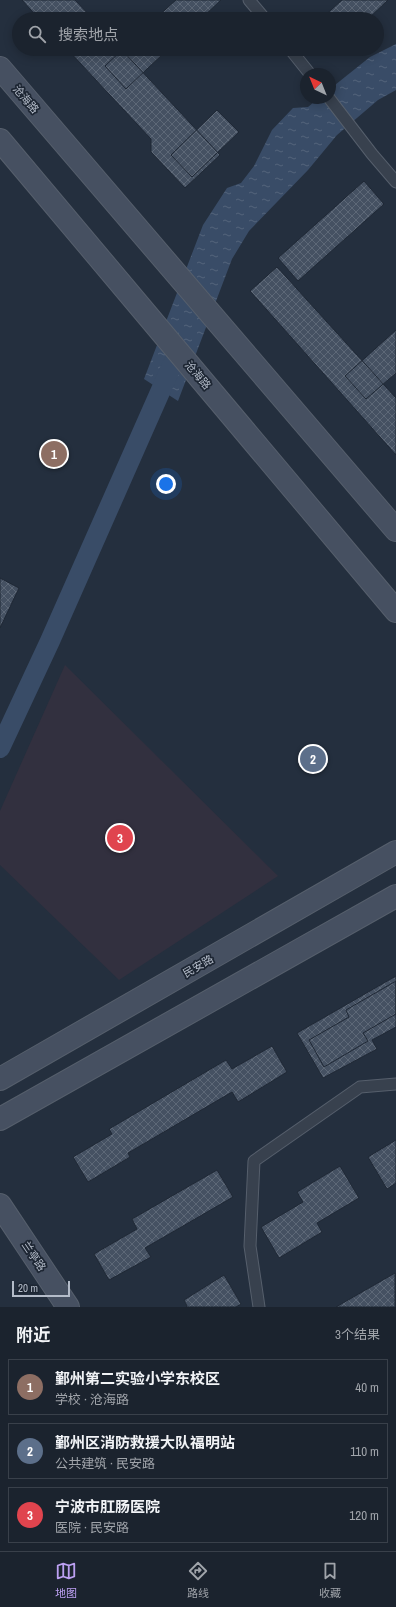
<!DOCTYPE html>
<html lang="zh">
<meta charset="utf-8">
<style>
body{margin:0;font-family:"Archivo Narrow","Noto Sans SC",sans-serif;background:#242b36;color:#f1f3f6}
.compass{position:absolute;left:300px;top:68px;width:36px;height:36px;border-radius:50%;background:#1b232e;box-shadow:0 2px 10px #0003;rotate:317deg}
.scale{position:absolute;left:12px;bottom:10px;width:58px;box-sizing:border-box;padding-left:4px;border:2px solid #b4bcc9;border-top:0;font-size:11px;line-height:14px;white-space:nowrap;color:#b4bcc9;-webkit-text-stroke:3px #1d2633;paint-order:stroke}
.you{position:absolute;left:166px;top:484px;width:14px;height:14px;margin:-10px;border:3px solid #fff;border-radius:50%;background:#1a73e8;box-shadow:0 0 0 6px #1a73e833}
.badge{display:grid;place-items:center;width:26px;height:26px;border-radius:50%;background:#bca0f2;color:#fff;font-size:13px;font-weight:700}
.pin{position:absolute;translate:-50% -50%;border:2px solid #fff;box-shadow:0 1px 4px #0006}
.list{margin:0;padding:0;list-style:none}
h2{display:flex;justify-content:space-between;align-items:center;height:52px;margin:0;padding:0 16px;font-size:17px}
h2 small{font-size:13px;font-weight:400;color:#a0a4aa}
.list li{display:grid;grid-template-columns:26px 1fr auto;gap:12px;align-items:center;box-sizing:border-box;height:56px;margin:0 8px 8px;padding:0 8px;border:1px solid #39404a;border-radius:0px}
.list b{display:block;font-size:15px;white-space:nowrap}
.list p{margin:0;font-size:13px;white-space:nowrap;color:#a0a4aa}
.list em{font-size:13px;font-style:normal;color:#a0a4aa}
.icon{flex:none;width:22px;height:22px;fill:none;stroke:currentColor;stroke-width:2;stroke-linecap:round;stroke-linejoin:round}
.map{position:relative;flex:none;width:396px;height:1307px;overflow:hidden}
.search{position:absolute;background:#1b232e;box-shadow:0 2px 10px #0003;left:12px;right:12px;top:12px;height:44px;display:flex;align-items:center;gap:10px;box-sizing:border-box;padding:0 14px;border-radius:22px;color:#a0a4aa;font-size:15px}
.sheet{height:244px;background:#1b232e}
nav{display:flex;justify-content:space-around;align-items:center;box-sizing:border-box;height:56px;border-top:1px solid #39404a;background:#1b232e;font-size:11px;color:#a0a4aa}
nav a{display:grid;justify-items:center;gap:2px}
nav .on{color:#bca0f2}
.map>svg:first-child{display:block}
.medical{fill:#32303f}
.water{fill:url(#water-ripples)}
.lines{fill:none;stroke-linecap:round;stroke-linejoin:round}
.canal{stroke:#394c67;stroke-width:20}
.building{fill:url(#building-cross-hatch);stroke:#1f2835}
.lane-casing{stroke:#565f6c;stroke-width:13}
.secondary-casing{stroke:#565f6c;stroke-width:24}
.lane{stroke:#38414e;stroke-width:11}
.secondary{stroke:#465061;stroke-width:22}
.labels{text-anchor:middle;stroke-width:3.5;stroke-linejoin:round;paint-order:stroke}
.street-label{font-size:11px;fill:#b4bcc9;stroke:#1d2633}
</style>
<div class="map">
<svg width="396" height="1307" viewBox="0 0 396 1307">
<defs>
<pattern id="water-ripples" width="26" height="14" patternUnits="userSpaceOnUse"><rect width="26" height="14" fill="#394c67"/><path d="M2 4q2-2 4 0t4 0M15 11q2-2 4 0t4 0" fill="none" stroke="#53647b"/></pattern>
<pattern id="building-cross-hatch" width="8" height="8" patternUnits="userSpaceOnUse"><rect width="8" height="8" fill="#455162"/><path d="M0 0l8 8M0 8l8-8" fill="none" stroke="#5d6877"/></pattern>
</defs>
<rect width="100%" height="100%" fill="#242f3e"/>
<!-- medical -->
<path class="medical" d="M65,665L278,876L119,980L0,865V811Z"/>
<!-- water -->
<path class="water" d="M396,44V90L378,100L337,135L308,170L249,231L232,259L178,401L144,379L203,225L227,188L241,183L254,166L272,130L293,108L308,107L319,98H330V89L370,57Z"/>
<g class="lines">
<!-- canal -->
<path class="canal" d="M0,748L50,641L172,365"/>
</g>
<!-- building -->
<path class="building" d="M22,0H75L93,19H39Z
M176,0H221L201,19H155Z
M342,0H388L368,19H321Z
M67,49H121L220,155L185,188L151,152V139Z
M123,49H168L126,89L105,66Z
M217,110L239,132L192,177L171,155Z
M364,181L384,204L298,281L278,258Z
M277,267L396,398V455L250,291Z
M396,330V373L366,399L345,376Z
M0,578L19,588L0,628Z
M396,976V1027L372,1040L377,1049L323,1078L297,1033Z
M396,981V1014L363,1033L368,1041L324,1067L309,1040L349,1017L346,1010Z
M272,1046L287,1072L238,1102L232,1092L128,1153L130,1157L88,1182L73,1157L112,1134L109,1129L226,1060L232,1069Z
M396,1140V1183L387,1189L368,1157Z
M340,1166L359,1198L317,1223L322,1232L279,1258L261,1227L303,1202L297,1192Z
M217,1170L233,1197L145,1248L151,1257L109,1280L94,1254L137,1229L132,1219Z
M395,1273V1307H336Z
M224,1275L241,1304L236,1307H186L187,1306L184,1300Z"/>
<g class="lines">
<!-- lane casing -->
<g class="lane-casing">
<path id="lane" d="M249,0L265,19
M290,49L310,74
M329,98L372,154L396,182
M259,1307L250,1246L254,1161L360,1087L396,1084"/>
</g>
<!-- secondary casing -->
<g class="secondary-casing">
<path id="secondary" d="M0,68L396,530
M0,140L396,611
M0,1079L396,852
M0,1119L396,896
M0,1205L68,1307"/>
</g>
<!-- lane -->
<use href="#lane" class="lane"/>
<!-- secondary -->
<use href="#secondary" class="secondary"/>
</g>
<g class="labels">
<!-- street labels -->
<g class="street-label">
<text transform="translate(26 99) rotate(49)" y="4">沧海路</text>
<text transform="translate(198 375) rotate(50)" y="4">沧海路</text>
<text transform="translate(198 966) rotate(-30)" y="4">民安路</text>
<text transform="translate(34 1256) rotate(56)" y="4">兰亭路</text>
</g>
</g>
</svg>
<svg class="compass" viewBox="-18 -18 36 36"><path d="M0-13l5 13h-10z" fill="#e53935"/><path d="M0 13l5-13h-10z" fill="#a0a4aa"/></svg>
<div class="scale">20 m</div>
<div class="you"></div>
<div class="pin badge" style="left:54px;top:454px;background:#8d6e63">1</div>
<div class="pin badge" style="left:313px;top:759px;background:#5c6f8a">2</div>
<div class="pin badge" style="left:120px;top:838px;background:#e0444e">3</div>
<div class="search"><svg class="icon" aria-label="search" viewBox="0 0 24 24"><circle cx="10" cy="10" r="6"/><path d="M15 15l6 6"/></svg>搜索地点</div>
</div>
<section class="sheet">
<h2>附近<small>3个结果</small></h2>
<ul class="list">
<li><span class="badge" style="background:#8d6e63">1</span><div><b>鄞州第二实验小学东校区</b><p>学校 · 沧海路</p></div><em>40 m</em></li>
<li><span class="badge" style="background:#5c6f8a">2</span><div><b>鄞州区消防救援大队福明站</b><p>公共建筑 · 民安路</p></div><em>110 m</em></li>
<li><span class="badge" style="background:#e0444e">3</span><div><b>宁波市肛肠医院</b><p>医院 · 民安路</p></div><em>120 m</em></li>
</ul>
</section>
<nav>
<a class="on"><svg class="icon" aria-label="map" viewBox="0 0 24 24"><path d="M3 6l6-2 6 2 6-2v14l-6 2-6-2-6 2zM9 4v14M15 6v14"/></svg>地图</a>
<a><svg class="icon" aria-label="directions" viewBox="0 0 24 24"><path d="M12 3l9 9-9 9-9-9zM9 14v-3h6M13 9l2 2-2 2"/></svg>路线</a>
<a><svg class="icon" aria-label="saved" viewBox="0 0 24 24"><path d="M7 4h10v16l-5-4-5 4z"/></svg>收藏</a>
</nav>
